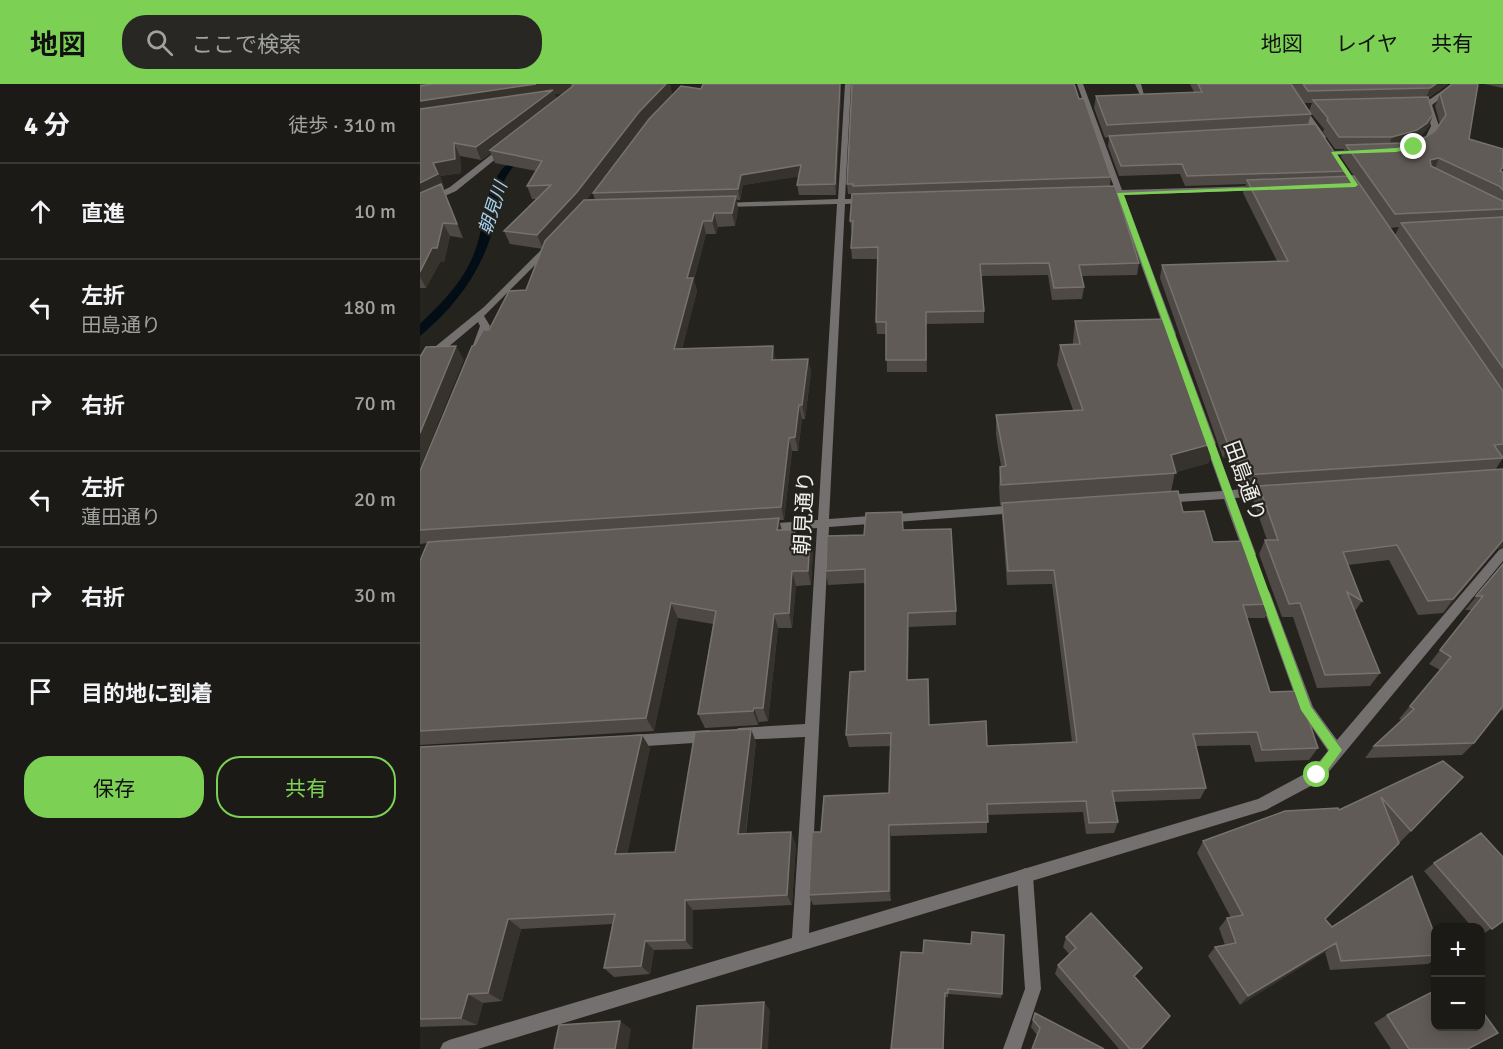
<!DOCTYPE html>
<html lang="ja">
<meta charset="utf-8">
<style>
body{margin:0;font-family:Signika,"Noto Sans JP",sans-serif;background:#282723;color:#f1f3f6}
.controls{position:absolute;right:18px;bottom:18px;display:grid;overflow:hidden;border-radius:12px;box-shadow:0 3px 15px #0003}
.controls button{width:54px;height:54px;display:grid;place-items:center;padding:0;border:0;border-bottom:2px solid #393835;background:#1b1a16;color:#f1f3f6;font:30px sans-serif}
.stop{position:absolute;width:18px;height:18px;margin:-14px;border:4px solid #7cd155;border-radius:50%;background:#fff}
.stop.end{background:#7cd155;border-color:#fff;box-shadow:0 2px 6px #0008}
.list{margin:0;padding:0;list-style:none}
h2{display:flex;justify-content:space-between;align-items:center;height:78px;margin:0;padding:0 24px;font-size:26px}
h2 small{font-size:20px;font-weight:400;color:#a0a1a1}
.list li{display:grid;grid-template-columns:39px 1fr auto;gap:18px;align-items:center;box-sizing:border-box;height:96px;padding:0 24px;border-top:2px solid #393835}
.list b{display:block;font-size:22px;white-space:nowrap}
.list p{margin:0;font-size:20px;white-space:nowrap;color:#a0a1a1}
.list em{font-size:20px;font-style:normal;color:#a0a1a1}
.actions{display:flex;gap:12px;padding:18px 24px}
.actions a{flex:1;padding:14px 0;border:2px solid #7cd155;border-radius:24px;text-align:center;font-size:21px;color:#7cd155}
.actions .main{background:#7cd155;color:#111}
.icon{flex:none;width:33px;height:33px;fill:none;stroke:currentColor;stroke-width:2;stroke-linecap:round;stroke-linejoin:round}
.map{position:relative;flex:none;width:1083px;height:965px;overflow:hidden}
header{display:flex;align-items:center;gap:36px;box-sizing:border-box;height:84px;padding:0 30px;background:#7cd155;color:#111}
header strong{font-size:28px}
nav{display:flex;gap:33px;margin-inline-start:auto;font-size:21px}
.search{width:420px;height:54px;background:#282723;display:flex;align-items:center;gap:15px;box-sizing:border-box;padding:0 21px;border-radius:24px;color:#a0a1a1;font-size:22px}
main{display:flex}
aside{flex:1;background:#1b1a16}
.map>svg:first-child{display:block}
.water{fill:#020d15}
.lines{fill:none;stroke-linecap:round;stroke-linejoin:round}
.service{fill:#74706f;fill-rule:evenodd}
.minor{fill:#74706f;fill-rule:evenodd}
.wall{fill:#4e4945;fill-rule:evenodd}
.shaded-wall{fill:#36332d}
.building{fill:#605b56;stroke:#76726e;stroke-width:1.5}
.route{fill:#7cd155}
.labels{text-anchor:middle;stroke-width:4.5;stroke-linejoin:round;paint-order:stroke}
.far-water-label{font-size:18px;font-style:italic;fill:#a4d1f0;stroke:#24231d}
.street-label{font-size:21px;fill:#f0efeb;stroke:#24231d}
</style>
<header>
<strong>地図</strong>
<div class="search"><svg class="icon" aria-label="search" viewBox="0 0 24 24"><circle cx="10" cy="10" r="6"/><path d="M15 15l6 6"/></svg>ここで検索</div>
<nav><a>地図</a><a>レイヤ</a><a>共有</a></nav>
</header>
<main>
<aside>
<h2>4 分<small>徒歩 · 310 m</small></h2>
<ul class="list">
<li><svg class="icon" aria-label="ahead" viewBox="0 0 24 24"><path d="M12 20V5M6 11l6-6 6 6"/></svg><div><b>直進</b></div><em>10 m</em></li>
<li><svg class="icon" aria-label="left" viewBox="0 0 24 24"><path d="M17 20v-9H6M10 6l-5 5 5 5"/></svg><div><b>左折</b><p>田島通り</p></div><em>180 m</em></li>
<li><svg class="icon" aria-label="right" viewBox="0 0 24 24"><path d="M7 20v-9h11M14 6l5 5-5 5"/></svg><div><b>右折</b></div><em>70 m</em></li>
<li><svg class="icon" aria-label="left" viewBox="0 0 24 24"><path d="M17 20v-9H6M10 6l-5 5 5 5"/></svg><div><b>左折</b><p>蓮田通り</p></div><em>20 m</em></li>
<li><svg class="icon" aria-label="right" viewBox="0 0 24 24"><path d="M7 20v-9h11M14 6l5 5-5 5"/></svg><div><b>右折</b></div><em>30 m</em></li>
<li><svg class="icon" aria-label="arrive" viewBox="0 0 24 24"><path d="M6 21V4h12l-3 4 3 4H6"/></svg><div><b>目的地に到着</b></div></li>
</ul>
<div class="actions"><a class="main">保存</a><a>共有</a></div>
</aside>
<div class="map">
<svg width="1083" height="965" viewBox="0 0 1083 965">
<rect width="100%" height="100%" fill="#24231d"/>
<!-- water -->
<path class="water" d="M169,17L92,84C77,104 80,118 74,141C63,186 35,223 0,252V240C24,217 47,194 57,161C66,134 64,106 84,83Z"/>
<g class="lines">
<!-- service -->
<path class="service" d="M605,784L610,787L613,792L621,905L601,965H583L605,905L597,792L600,787Z"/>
<!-- minor -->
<path class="minor" d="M425,0H431L425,115H448L452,117L448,119L425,120L409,435L597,421L603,425L597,429L409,443L389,849L838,715L892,686L908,667L880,626L838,509L840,506H848L850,509L893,623L917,656L1079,466L1083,464V477L902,696L846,726L58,965H20L23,959L29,956L372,854L385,653L319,656L314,654L312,650L314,646L319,644L385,640L397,444L345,448L339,444L345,440L398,436L417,120L304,123L300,121L304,119L418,115Z
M657,0H663L702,106L841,102L845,104L841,106L704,111L756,250L754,252L751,253L746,250L696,111H681L677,109L681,107L695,106Z
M715,0H721L724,11H720Z
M862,0H868L906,53L905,55H899Z
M1032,0H1039L1012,21L1019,42C1014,51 1009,62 997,62V58L1005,54L1011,42L1005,22H995L992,20L995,18H1006Z
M81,63L88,65L36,107L0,123V118L30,103Z
M939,66L943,68L942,70L913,71L909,69L913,67Z
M126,161L133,163L64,232L70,242L61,263H55L53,261L60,242L58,238L21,269L0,283V275L64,223Z
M787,347L792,351L812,406L852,403L858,407L852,411L815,414L836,470L834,473L830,475L824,470L804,415L743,419L737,415L743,411L802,407L782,351Z
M289,646L294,648L296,652L294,656L289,658L211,663L206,661L204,657L206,653L211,651Z"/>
</g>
<!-- wall -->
<path class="wall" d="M0,0H250L252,10L223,41L166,116H175L173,109L281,5L421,9L416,111H379L377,101L379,92L323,101L320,116H316L318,125L315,142L298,143L296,150H286L274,196L277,207L262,264L356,276L388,275L391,288L385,335H382L378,367H372L364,436H359L362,446L376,452L393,467L391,501L376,502L372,544H358L348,637L339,638L338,641L285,644L278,630L293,540L258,534L234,647L0,661V477L8,459L0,460V387L55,261L106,206L123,165L90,160L84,147L117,115H112L107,102L116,87L75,79L71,69L61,76L40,72L41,89L20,92L24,103L23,104L43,154L30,152L24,178H20L6,204H0ZM144,9L136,15L135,10Z
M770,0H871L889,27L892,19H884L871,0H1028L1008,14L1009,42L1002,51L995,56L1006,53L1015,47L1020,40L1015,22L1020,10L1049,55L1083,88V374L1075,386L1083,385V463L1077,465L1023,529L998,531L969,476L928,481L942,517L935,527L960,589L950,602L897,604L873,533H862L839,470L845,456H847L833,416L838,403L819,404L808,373L803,374L740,194L742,181L857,177L823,109L826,100L765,102L760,90L699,92L688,62L689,53L685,54L674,24L676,12L774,8ZM890,28L904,45L903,48L915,65H924L921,73L934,92L925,93L927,87L888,40L891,30ZM979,143L975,151L970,144Z
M1064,0H1083V4Z
M659,15L691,93L690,102L719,179L717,191L662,192L664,203L662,215L632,216L628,191L561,192L564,227V239L506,240L507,288H467L466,250H457L456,238L458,175H432L431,164L432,149L430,137L432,110H428L427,100Z
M655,237L789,379L755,388L751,408L763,428L793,458L851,520L845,534H827L850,608L898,664L889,676L835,678L830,661L776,662L786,704L780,715L694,718L698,738L694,749L666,750L663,728L567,731V749L471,752V817L393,821L389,811L401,748L469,709L470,662L429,663L426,651L445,587V499L408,501L406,487L444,451L536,527V541L489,543L488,596L509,608V640L567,662L652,658L632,500L587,501L582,433V421H580L579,402L580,383L581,382L576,351V331L653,326L637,281L640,261L653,260V257Z
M1083,480V627L1080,625L1054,659L1042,671L945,674L954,662L982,636L979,635L1020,586L1009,580L1052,526H1045Z
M336,658L326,750L376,760L372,821L273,826V865L234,866L230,890L194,893L184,884L192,840L101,845L82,917L63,919L57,941L0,943V663L230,664L207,770L255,768Z
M1023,677L991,747L905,835L912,843L1016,854V875L1008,880L910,886L905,868L820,921L788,872L795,863L805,861L799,844L807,834H811L777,769L783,757L919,726Z
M1014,779L1083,837L1060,852V843H1052L1004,787Z
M646,853L715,894L721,965H699L635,890L638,881L649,870L643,863Z
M551,860L582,910L581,914L528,910V913H525L523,965H471L503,869Z
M615,929L684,965L617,951L611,943Z
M967,931L1048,965H971L954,939Z"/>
<!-- shaded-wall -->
<path class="shaded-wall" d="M116,0H150L153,8L135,10L138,18L70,66L71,69L61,76L56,63L0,30V17Z
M246,0H250L252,10L223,41L162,122L123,165L117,151L219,28Z
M420,0L421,9L416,111L415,100Z
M1016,0H1028L1005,16L1010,4Z
M1013,30L1009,42L1002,51L993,58L968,64L972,53Z
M34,59L40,72L41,89L20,92L24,103L23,104L43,154L37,140L0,115V99L13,79Z
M1019,74L1014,87L1005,89L1010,76Z
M381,81L383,92L323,101L320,116L318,105L321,91Z
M316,112L318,125L315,142L312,129Z
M294,129L298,143L296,150L292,137Z
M283,137L286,150L274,196L277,207L259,278L254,265L267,194Z
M23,139L30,152L24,178H20L6,204L0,193V188L12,164Z
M36,262L44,276L0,384V349Z
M353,262L356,276H352Z
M388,275L391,288L385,335L382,321Z
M379,321L382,335L378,367L375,353Z
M369,354L372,367L364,436L361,423Z
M795,359L789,379L751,390V371Z
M813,360L808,373L803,374L808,361Z
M359,434L362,449L357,446Z
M390,452L393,467L391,501L388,487Z
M1083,456V463L1077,465L1023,529L1033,515Z
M372,487L376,502L372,544L369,529Z
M251,519L258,534L234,647L226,634Z
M488,529L489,543L488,609L487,596Z
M354,530L358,544L348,637L343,624Z
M334,624L339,638L338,641L333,627Z
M331,645L336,658L324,762L318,750Z
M222,651L230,664L205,782L195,770Z
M469,741L471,752V817L469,807Z
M371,748L376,760L372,821L367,811Z
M265,816L273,826V865L265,856Z
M88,835L101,845L82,917L68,909Z
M225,857L234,866L230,890L221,882Z
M916,859L905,868L820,921L828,912Z
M48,910L63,919L57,941L41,934Z
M344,918L350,926L348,965H341Z
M200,937L211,945L208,965H195Z"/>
<!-- building -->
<path class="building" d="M12,0H116L0,17V2Z
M153,0H246L219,28L157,108L117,151L84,147L131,101L107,102L122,77L70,66L153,2Z
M283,0H420L415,100L377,101L381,81L321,91L318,105L173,109L229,35L261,2L281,5Z
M432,0H654L659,15L664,14L691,93L433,102V100H427Z
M778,0H871L891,30L687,41L676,12L782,8Z
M883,0H1016L1010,4L888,7Z
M1032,0H1058L1049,55L1083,65V83L1080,87L1083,88V106L1079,102L1019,74L1010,76L1011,82L1083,117V125L975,130L926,61L983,59L1006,53L1015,47L1026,31L1020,10Z
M133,6L56,63L34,59L35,75L13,79L18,90L0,99V25Z
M1008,13L1013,30L1007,39L997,46L972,53H919L907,36L908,34L893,16Z
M895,40L927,87L767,92L762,80L701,82L689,52Z
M934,92L1083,307V360L1074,361L1083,374L824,391L813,360L808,361L742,181L868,177L827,96Z
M21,100L37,140L23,139L17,164H12L0,188V109Z
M695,102L719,179L659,181L664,203L634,204L629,179L560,180L564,227L506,228V276H466V238H456L458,163L431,164L433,137H430L432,110Z
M316,112L312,129H294L292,137H283L267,194H273L254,265L353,262L352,276L388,275L382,321H379L375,353L369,354L361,423L0,446V387L52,262L55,261L63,246H69L89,207L106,206L125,157L164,116Z
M1083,133V284L981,139Z
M749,235L795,359L751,371L756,389L581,401L580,383L586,382L576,331L663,326L640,261L660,260L655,237Z
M36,262L0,349V273L6,263Z
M1083,385V456L1033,515L1008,517L977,461L923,468L942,517L927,508L960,589L905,591L880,519L869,520L845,456H858L839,402Z
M758,407L763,428L784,427L793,458L828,457L851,520L823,521L850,608L879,607L898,664L842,666L837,648L773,650L786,704L692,707L698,738L669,739L666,717L567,720L568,738L469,741V807L389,811L392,748H401L404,712L469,709L471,649L426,651L430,588L445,587V485L406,487L407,452L444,451L446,429L482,428L483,446L531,445L536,527L488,529L487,596L508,595L509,641L566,637L567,662L657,658L634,486L588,487L582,419Z
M359,434L357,446H375L374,452H390L388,487H372L369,529L354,530L343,624H334L333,627L278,630L296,527L251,519L226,634L0,647V477L8,458Z
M1083,480V622L1054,659L954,662L994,625L990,622L1031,573L1020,566L1063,512H1056Z
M331,645L318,750L371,748L367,811L265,816V856L225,857L221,882L184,884L195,830L88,835L68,909L48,910L41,934L0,935V663L222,651L195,770L255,768L275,648Z
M1023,677L1043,693L991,747L961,713L979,759L905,835L912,843L992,792L1016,854V871L921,877L916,859L828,912L795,863L816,859L807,834L823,831L783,757L865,727L918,724L919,726Z
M1061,749L1083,773V837L1072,845L1014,779Z
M671,829L722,884L714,892L750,932L721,965H710L638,881L656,864L646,853Z
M552,848L584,851L582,910L528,905V909H525L523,965H471L481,868L503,869L504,856L551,860Z
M1016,906V942H1060V924L1078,949L1048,965H989L967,931Z
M344,918L341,965H273L277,922Z
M615,929L684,965H612L620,944L613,936Z
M200,937L195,965H134L139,941Z"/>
<!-- route -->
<path class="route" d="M994,61L996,64L976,68L917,70L938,101L935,103L704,111L891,623L922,666L901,695L897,697L891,691L909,666L881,626L697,109L931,99L911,68L976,64Z"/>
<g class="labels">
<!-- far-water labels -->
<g class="far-water-label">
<text transform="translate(73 124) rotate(-72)" y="6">朝見川</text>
</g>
<!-- street labels -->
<g class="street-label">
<text transform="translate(825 397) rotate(70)" y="7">田島通り</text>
<text transform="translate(384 429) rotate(-87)" y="7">朝見通り</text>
</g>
</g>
</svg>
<div class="controls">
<button>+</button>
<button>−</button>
</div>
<div class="stop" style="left:897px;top:691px"></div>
<div class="stop end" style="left:994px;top:63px"></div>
</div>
</main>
